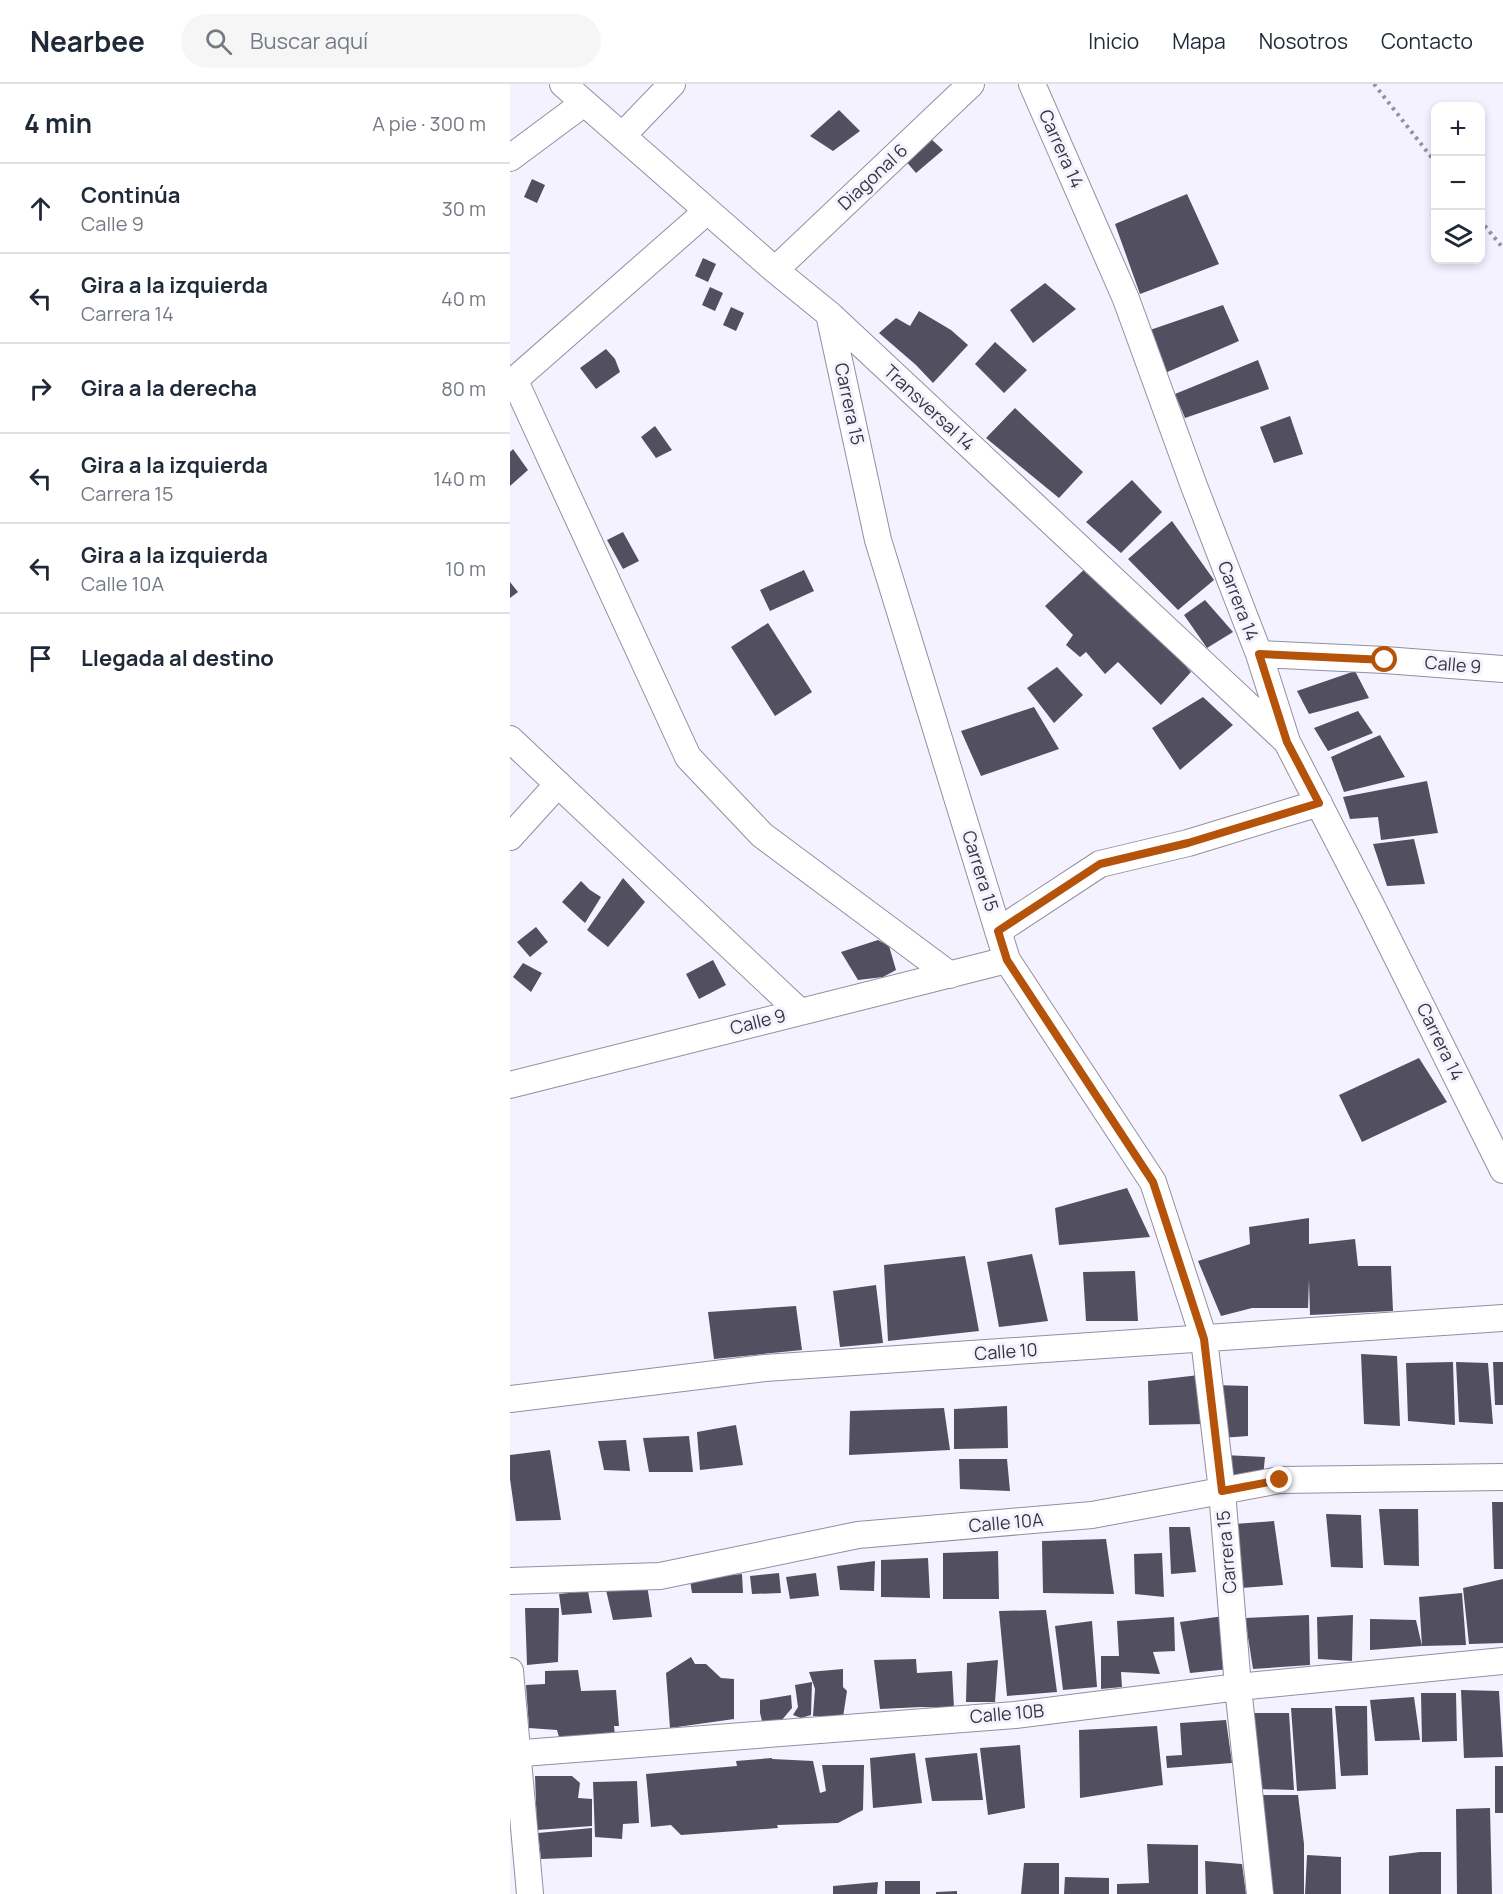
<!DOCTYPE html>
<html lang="es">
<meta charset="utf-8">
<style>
body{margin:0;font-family:Manrope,sans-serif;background:#f6f6f7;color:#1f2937}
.controls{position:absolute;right:18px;top:18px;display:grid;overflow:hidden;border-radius:12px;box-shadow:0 3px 9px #0003}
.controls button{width:54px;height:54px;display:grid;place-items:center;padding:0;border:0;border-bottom:2px solid #e0e1e3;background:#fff;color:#1f2937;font:30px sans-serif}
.stop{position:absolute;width:18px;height:18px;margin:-14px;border:4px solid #b45309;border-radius:50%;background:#fff}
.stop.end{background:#b45309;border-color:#fff;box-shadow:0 2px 6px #0008}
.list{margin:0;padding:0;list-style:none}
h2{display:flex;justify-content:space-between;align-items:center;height:78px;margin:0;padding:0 24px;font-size:26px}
h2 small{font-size:20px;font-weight:400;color:#747a83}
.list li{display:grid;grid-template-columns:39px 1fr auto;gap:18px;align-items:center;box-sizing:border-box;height:90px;padding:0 24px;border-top:2px solid #e0e1e3}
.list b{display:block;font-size:22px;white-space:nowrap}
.list p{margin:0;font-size:20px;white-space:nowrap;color:#747a83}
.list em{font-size:20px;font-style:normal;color:#747a83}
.icon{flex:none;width:33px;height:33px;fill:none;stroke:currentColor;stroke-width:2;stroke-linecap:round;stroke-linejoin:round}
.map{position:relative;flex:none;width:993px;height:1810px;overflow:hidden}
header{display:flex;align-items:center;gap:36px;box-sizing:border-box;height:84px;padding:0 30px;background:#fff;border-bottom:2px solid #e0e1e3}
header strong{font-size:28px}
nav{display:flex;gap:33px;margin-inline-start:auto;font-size:21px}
.search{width:420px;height:54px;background:#f6f6f7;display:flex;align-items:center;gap:15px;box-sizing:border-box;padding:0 21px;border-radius:33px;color:#747a83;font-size:22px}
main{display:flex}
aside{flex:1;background:#fff}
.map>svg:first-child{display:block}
.building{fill:#514f60}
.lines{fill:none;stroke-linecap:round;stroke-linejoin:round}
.minor-casing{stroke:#918fa1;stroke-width:28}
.path{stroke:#93919c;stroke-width:4;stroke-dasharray:3 4.5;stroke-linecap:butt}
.minor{stroke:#fff;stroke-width:26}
.route{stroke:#b45309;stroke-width:8}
.labels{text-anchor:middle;stroke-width:6;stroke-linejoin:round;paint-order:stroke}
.street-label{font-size:18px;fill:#37363e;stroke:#f4f2ff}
</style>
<header>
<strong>Nearbee</strong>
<div class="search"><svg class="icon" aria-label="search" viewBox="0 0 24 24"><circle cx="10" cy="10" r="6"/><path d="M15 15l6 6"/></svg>Buscar aquí</div>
<nav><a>Inicio</a><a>Mapa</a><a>Nosotros</a><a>Contacto</a></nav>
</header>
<main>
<aside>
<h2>4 min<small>A pie · 300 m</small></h2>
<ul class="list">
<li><svg class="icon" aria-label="ahead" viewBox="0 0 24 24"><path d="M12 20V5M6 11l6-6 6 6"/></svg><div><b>Continúa</b><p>Calle 9</p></div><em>30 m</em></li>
<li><svg class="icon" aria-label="left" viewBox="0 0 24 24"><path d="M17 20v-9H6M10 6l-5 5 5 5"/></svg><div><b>Gira a la izquierda</b><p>Carrera 14</p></div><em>40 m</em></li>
<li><svg class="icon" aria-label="right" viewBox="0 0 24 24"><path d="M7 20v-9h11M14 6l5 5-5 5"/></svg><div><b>Gira a la derecha</b></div><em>80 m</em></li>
<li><svg class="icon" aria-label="left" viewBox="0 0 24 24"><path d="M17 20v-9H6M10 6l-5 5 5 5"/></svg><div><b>Gira a la izquierda</b><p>Carrera 15</p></div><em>140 m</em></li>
<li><svg class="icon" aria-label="left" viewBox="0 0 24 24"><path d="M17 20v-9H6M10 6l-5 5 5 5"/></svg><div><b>Gira a la izquierda</b><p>Calle 10A</p></div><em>10 m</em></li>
<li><svg class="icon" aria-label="arrive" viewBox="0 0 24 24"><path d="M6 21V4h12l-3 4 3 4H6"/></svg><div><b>Llegada al destino</b></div></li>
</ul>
</aside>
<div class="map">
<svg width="993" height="1810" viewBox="0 0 993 1810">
<rect width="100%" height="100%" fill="#f4f2ff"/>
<!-- building -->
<path class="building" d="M329,26L350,47L323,67L300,52Z
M420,54L433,66L406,89L394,75Z
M22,95L35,101L27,119L14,113Z
M677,110L709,180L630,210L605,140Z
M193,174L206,180L198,198L185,192Z
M535,199L566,225L523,259L500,226Z
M200,203L213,209L205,227L192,221Z
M713,221L729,257L655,289L640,246Z
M221,223L234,229L226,247L213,241Z
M409,227L441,246L458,261L423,299L406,281L369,249L386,234L400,242Z
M485,258L517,286L494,309L465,280Z
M96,265L105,275L110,288L86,305L70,284Z
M748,276L759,305L675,334L665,310Z
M505,324L573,388L549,414L476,354Z
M780,332L793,370L764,379L750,343Z
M145,342L162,366L146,374L131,353Z
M3,365L18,386L0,402V368Z
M622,396L652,428L611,469L576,438Z
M662,437L704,496L668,526L618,475Z
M113,448L129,477L113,485L97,456Z
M578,482L642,545L681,588L651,621L608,578L595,590L576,568L570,573L556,561L563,551L535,522Z
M294,486L304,507L260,527L250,506Z
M0,498L8,508L0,514Z
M695,516L723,548L697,564L674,531Z
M258,539L302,608L265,632L221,563Z
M547,583L573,611L544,639L517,604Z
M845,587L859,614L799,630L787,607Z
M693,613L723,641L670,686L642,644Z
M524,623L549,665L471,692L451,647Z
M848,627L863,649L818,667L804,644Z
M870,651L895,693L834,708L821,673Z
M917,697L928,749L871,756L868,733L840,735L833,713Z
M904,755L915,800L877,802L863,760Z
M113,794L135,818L98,863L77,846Z
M71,797L80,806L91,813L75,839L52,818Z
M26,843L38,858L20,873L7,858Z
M368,856L379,862L386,886L373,893L348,896L331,868Z
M203,876L216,901L189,915L176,890Z
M13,879L32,889L21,908L3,893Z
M909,974L937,1018L852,1058L829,1011Z
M617,1104L640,1153L549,1161L545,1124Z
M799,1134V1160L845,1155L848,1182H881L883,1227L800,1231L799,1195L798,1224H742L711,1232L688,1177L740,1160L739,1143Z
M522,1170L538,1237L489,1243L477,1178Z
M455,1172L469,1247L378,1257L374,1181Z
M625,1187L628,1237H576L573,1188Z
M366,1201L373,1259L330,1263L323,1207Z
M286,1222L292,1266L204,1275L198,1228Z
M851,1270L887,1272L890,1342L854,1340Z
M943,1278L945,1341L898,1337L896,1279Z
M946,1278L978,1279L983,1340L949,1338Z
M983,1278H993V1321H985Z
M689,1291L696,1340L639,1341L638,1297Z
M705,1301L738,1302V1352L711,1354Z
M497,1322L498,1364L444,1365V1325Z
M434,1324L440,1366L339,1371L340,1327Z
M226,1341L233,1381L190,1386L187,1348Z
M179,1352L183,1388H139L133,1354Z
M116,1356L120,1387L94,1386L88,1357Z
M40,1366L51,1436L6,1437L0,1395V1371Z
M714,1371L755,1373L753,1393L719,1400Z
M449,1375H497L500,1407L450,1405Z
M982,1418H993V1485H984Z
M869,1425H908L909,1482L874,1481Z
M816,1430L851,1431L853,1484L821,1483Z
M764,1437L773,1501L731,1504L724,1440Z
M659,1443H680L686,1488L661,1490Z
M596,1455L604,1510L533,1509L532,1457Z
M488,1467L489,1515H433V1469Z
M652,1469L654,1513L625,1510L624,1470Z
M418,1474L420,1514L371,1513V1476Z
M365,1477L364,1507L330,1506L327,1482Z
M269,1489L271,1509L242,1510L240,1492Z
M306,1489L309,1512L280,1515L276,1493Z
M232,1490L233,1509H182L180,1496Z
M993,1495V1559L959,1560L953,1504Z
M137,1501L142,1533L103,1536L96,1506Z
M78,1507L82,1529L52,1531L49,1510Z
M952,1509L956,1561L912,1562L909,1513Z
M15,1524H49L48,1578L17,1581Z
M536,1526L547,1608L497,1612L489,1527Z
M799,1531L800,1581L743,1585L735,1534Z
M843,1531L842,1577L808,1575L807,1533Z
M714,1532L719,1585L680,1589L670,1538Z
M664,1533L665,1567L643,1568L650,1590L611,1588L612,1603L591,1605V1572H609L607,1537Z
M860,1535L906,1536L912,1562L860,1566Z
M582,1537L587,1603L553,1606L545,1542Z
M181,1573L185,1580H196L211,1594L224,1595V1635L160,1644L156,1589Z
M406,1575L407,1589L442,1587L444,1624L411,1623L370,1625L364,1576Z
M488,1576L485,1618H456L457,1579Z
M333,1585V1603L337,1607L333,1633L303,1632L305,1605L299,1588Z
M68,1586L71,1607L106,1606L109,1642H104L105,1652L49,1653L47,1646L19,1644L16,1601L35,1600V1587Z
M302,1598L301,1631L291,1634L283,1631L288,1623L285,1601Z
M951,1606L989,1607L993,1673L954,1674Z
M911,1609H946L947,1657L912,1658Z
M281,1611L282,1624L271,1637H252L250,1629V1616Z
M904,1613L910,1656L865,1657L860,1616Z
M825,1622H857L858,1691L831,1692Z
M781,1624H822L826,1705L787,1707Z
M743,1629H779L784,1706L748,1705Z
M716,1636L722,1679L657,1684L656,1672L672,1671L670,1639Z
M647,1642L653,1701L570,1714L569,1646Z
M510,1661L515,1724L478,1731L470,1664Z
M405,1669L412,1719L363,1724L360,1674Z
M467,1669L473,1716L422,1717L415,1674Z
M262,1674V1675L303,1677L310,1709L316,1707L312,1681H354L353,1726L328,1739L267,1741L268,1744L171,1751L161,1741L141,1743L136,1690L227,1682L226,1677Z
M985,1682H993V1729H985Z
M25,1692H62L70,1699L68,1714L82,1715V1742L27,1746Z
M127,1697L129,1739L113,1740L112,1755L85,1753L83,1698Z
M753,1711H788L794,1760V1810H759Z
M980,1724L982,1810H947L946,1725Z
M82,1744V1773L31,1775L28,1749Z
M637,1760L688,1761V1810H607V1800L639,1799Z
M910,1768H931V1810H879V1772Z
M797,1771L831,1773V1810H795Z
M695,1777L732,1780L736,1810H696Z
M514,1779H549V1810H511Z
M555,1793L599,1794V1810H554Z
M375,1797H410V1810H375Z
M368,1798L367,1810H323V1802Z
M447,1807V1810H426V1808Z"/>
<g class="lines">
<!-- minor casing -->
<g class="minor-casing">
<path id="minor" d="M53,0L265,186L319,230L774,655
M522,0L616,215L684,402L749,570L777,658L860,819L993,1086
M112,52L162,0
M0,74L74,19
M265,186L461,0
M319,230L368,456L497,876L643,1098L694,1255L712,1407L728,1603L750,1810
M4,295L178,673L252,751L440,891
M0,300L197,127
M749,570L875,576L993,585
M0,655L290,928
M0,753L48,700
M488,847L590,780L678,759L809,719
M0,1001L497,876
M0,1315L255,1284L993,1234
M0,1497L150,1492L348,1451L582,1431L770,1396L993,1393
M0,1587L20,1810
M0,1670L505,1631L728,1603L993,1577"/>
</g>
<!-- path -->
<path class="path" d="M864,0L926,79
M970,136L993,164"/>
<!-- minor -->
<use href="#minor" class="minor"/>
</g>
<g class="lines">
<!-- route -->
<path class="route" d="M770,1396L712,1407L694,1255L643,1098L497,876L488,847L590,780L678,759L809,719L777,658L749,570L875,576"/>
</g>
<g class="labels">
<!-- street labels -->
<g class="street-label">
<text transform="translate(551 65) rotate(66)" y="6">Carrera 14</text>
<text transform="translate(363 93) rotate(-43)" y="6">Diagonal 6</text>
<text transform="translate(339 320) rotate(78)" y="6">Carrera 15</text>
<text transform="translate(419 324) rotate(43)" y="6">Transversal 14</text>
<text transform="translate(728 517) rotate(69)" y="6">Carrera 14</text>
<text transform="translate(943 581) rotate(5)" y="6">Calle 9</text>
<text transform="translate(470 787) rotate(73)" y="6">Carrera 15</text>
<text transform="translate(248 938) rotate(-14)" y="6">Calle 9</text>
<text transform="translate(930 958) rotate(64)" y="6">Carrera 14</text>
<text transform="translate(496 1268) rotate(-4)" y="6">Calle 10</text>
<text transform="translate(496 1439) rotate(-5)" y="6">Calle 10A</text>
<text transform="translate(717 1468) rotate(-95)" y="6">Carrera 15</text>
<text transform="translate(497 1630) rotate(-5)" y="6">Calle 10B</text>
</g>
</g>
</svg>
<div class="controls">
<button>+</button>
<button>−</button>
<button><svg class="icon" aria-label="layers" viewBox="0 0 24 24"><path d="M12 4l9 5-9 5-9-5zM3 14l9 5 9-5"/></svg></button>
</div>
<div class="stop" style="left:875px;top:576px"></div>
<div class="stop end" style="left:770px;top:1396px"></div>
</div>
</main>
